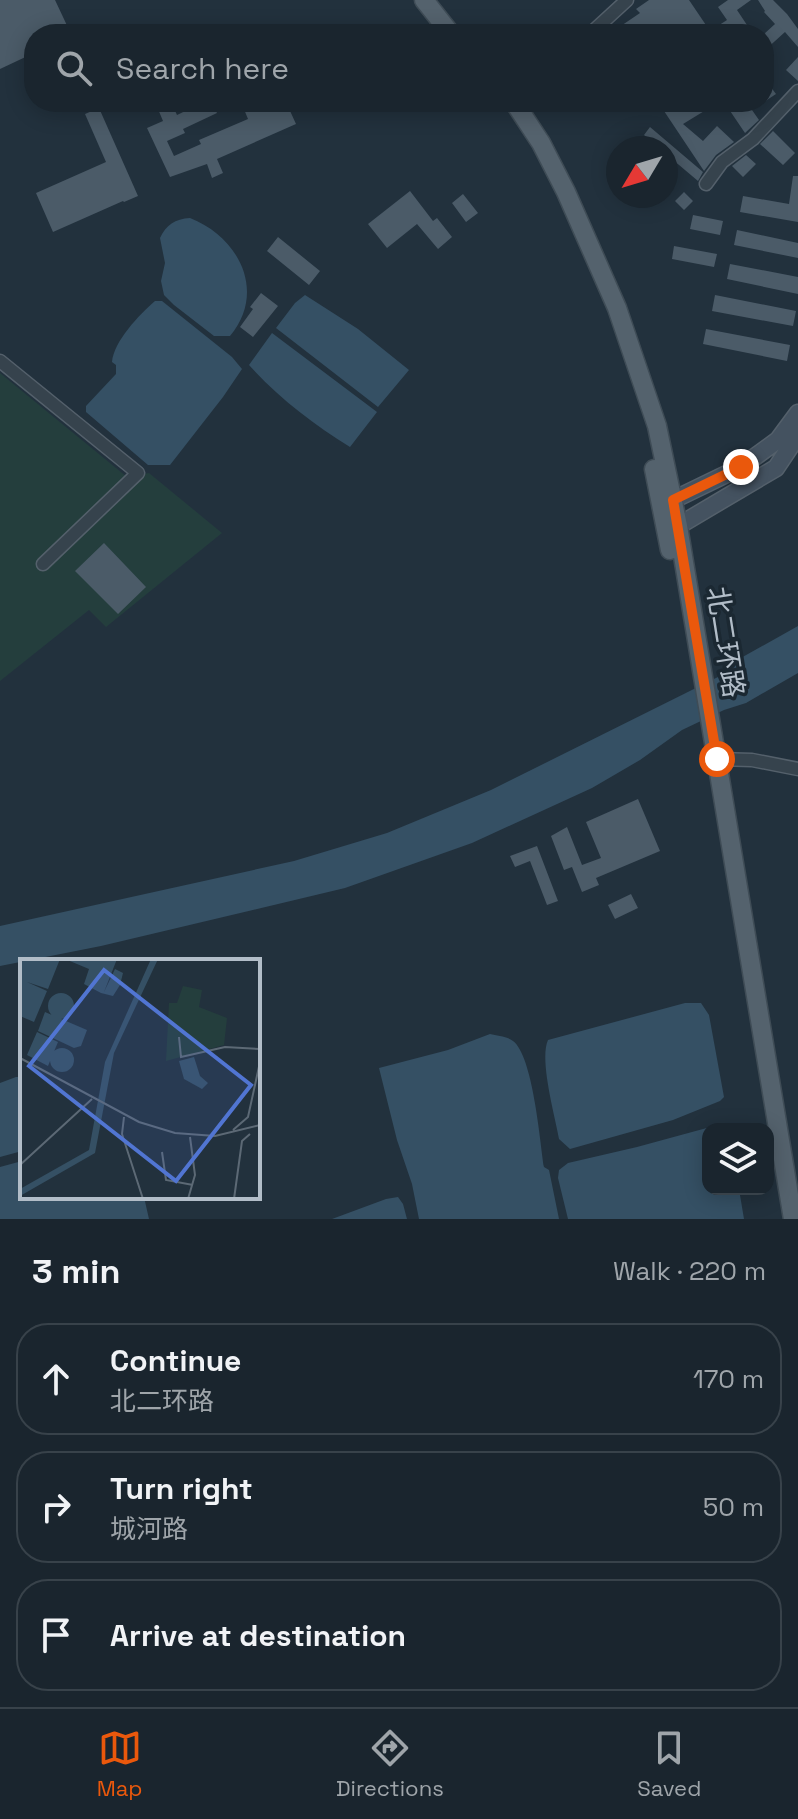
<!DOCTYPE html>
<meta charset="utf-8">
<style>
body{margin:0;font-family:"Space Grotesk","Noto Sans SC",sans-serif;background:#27313a;color:#f1f3f6}
.controls{position:absolute;right:24px;bottom:24px;display:grid;overflow:hidden;border-radius:16px;box-shadow:0 4px 20px #0003}
.controls button{width:72px;height:72px;display:grid;place-items:center;padding:0;border:0;border-bottom:2px solid #38424a;background:#1a252e;color:#f1f3f6;font:40px sans-serif}
.compass{position:absolute;left:606px;top:136px;width:72px;height:72px;border-radius:50%;background:#1a252e;box-shadow:0 4px 20px #0003;rotate:232deg}
.stop{position:absolute;width:24px;height:24px;margin:-18px;border:6px solid #ea580c;border-radius:50%;background:#fff}
.stop.end{background:#ea580c;border-color:#fff;box-shadow:0 2px 8px #0008}
.list{margin:0;padding:0;list-style:none}
h2{display:flex;justify-content:space-between;align-items:center;height:104px;margin:0;padding:0 32px;font-size:34px}
h2 small{font-size:26px;font-weight:400;color:#9fa5aa}
.list li{display:grid;grid-template-columns:52px 1fr auto;gap:24px;align-items:center;box-sizing:border-box;height:112px;margin:0 16px 16px;padding:0 16px;border:2px solid #38424a;border-radius:32px}
.list b{display:block;font-size:30px;white-space:nowrap}
.list p{margin:0;font-size:26px;white-space:nowrap;color:#9fa5aa}
.list em{font-size:26px;font-style:normal;color:#9fa5aa}
.icon{flex:none;width:44px;height:44px;fill:none;stroke:currentColor;stroke-width:2;stroke-linecap:round;stroke-linejoin:round}
.map{position:relative;flex:none;width:798px;height:1219px;overflow:hidden}
.search{position:absolute;background:#1a252e;box-shadow:0 4px 20px #0003;left:24px;right:24px;top:24px;height:88px;display:flex;align-items:center;gap:20px;box-sizing:border-box;padding:0 28px;border-radius:32px;color:#9fa5aa;font-size:30px}
.sheet{height:488px;background:#1a252e}
nav{display:flex;justify-content:space-around;align-items:center;box-sizing:border-box;height:112px;border-top:2px solid #38424a;background:#1a252e;font-size:22px;color:#9fa5aa}
nav a{display:grid;justify-items:center;gap:4px}
nav .on{color:#ea580c}
.map>svg:first-child{display:block}
.green{fill:#243e3d}
.water{fill:#355064}
.building{fill:#4b5b68}
.lines{fill:none;stroke-linecap:round;stroke-linejoin:round}
.street-casing{stroke:#54606b;stroke-width:15}
.secondary-casing{stroke:#54606b;stroke-width:19}
.primary-casing{stroke:#3f4c56;stroke-width:21}
.street{stroke:#36434d;stroke-width:12}
.secondary{stroke:#445260;stroke-width:16}
.primary{stroke:#54626d;stroke-width:18}
.route{stroke:#ea580c;stroke-width:10}
.labels{text-anchor:middle;stroke-width:7;stroke-linejoin:round;paint-order:stroke}
.street-label{font-size:28px;fill:#b2bdc8;stroke:#1b2832}
.inset-road{fill:none;stroke:#5c6975;stroke-width:2}
.view{fill:#5175d2;fill-opacity:0.15;stroke:#5175d2;stroke-width:4}
.inset-edge{fill:none;stroke:#b2bdc8;stroke-width:4}
</style>
<div class="map">
<svg width="798" height="1219" viewBox="0 0 798 1219">
<rect width="100%" height="100%" fill="#22313d"/>
<!-- green -->
<path class="green" d="M0,373L127,477L149,473L222,533L106,627L89,610L0,681Z"/>
<!-- water -->
<path class="water" d="M190,218C239,237 267,292 230,336H214L174,305L164,295L161,281L165,263L160,238C166,225 175,219 190,218Z
M305,295L358,329L409,370L378,407L276,328L295,303Z
M155,301H162L232,357L242,369L223,397L170,465H148L86,412V406L116,374V365L112,362C114,341 139,315 155,301Z
M272,333L377,412L350,447C313,424 279,398 249,365Z
M798,626V673L746,703L724,710L682,730L640,760L592,788L472,843L345,888L101,946L0,966V926L294,861L387,833L491,790L720,676C729,672 736,669 739,659Z
M685,1003H701L709,1015L724,1097L720,1101L673,1120L570,1149L559,1139C555,1116 539,1060 548,1040Z
M490,1034C497,1036 507,1036 513,1041C533,1056 540,1141 544,1167L549,1170L559,1219H419L412,1184L397,1140L379,1068L448,1050Z
M16,1077H22V1151L0,1157V1083Z
M725,1123L728,1129H708V1189H739L744,1219H568L558,1178L559,1170L568,1163L637,1147Z
M22,1161V1197H144L149,1219H0V1167Z
M398,1197L403,1204L407,1219H332L386,1199Z"/>
<!-- building -->
<path class="building" d="M0,0H55L71,34H34V53L0,69Z
M649,0H689L710,31L727,20L718,7L728,0H751L737,10L753,34H609L640,13L636,9Z
M758,0H773L787,14L798,29V47L785,32L764,51V34L775,24L764,12L765,11Z
M798,57V81L786,70Z
M764,78L776,94L752,110L759,120L745,133L724,102H764Z
M155,102H171L177,115L204,102H211L217,113L183,129L185,133L167,141L174,156L201,144L199,140L248,119L241,102H286L296,124L217,159L223,173L212,178L207,164L170,177L147,128L163,121Z
M658,102H719L683,124L703,141L717,126L734,142L716,155L704,171Z
M99,108L138,196L124,202L123,201L53,232L36,193L106,162L85,114Z
M650,127L703,172L698,181L666,154V148H659L644,135Z
M773,131L795,153L783,165L760,144Z
M746,155L756,164L743,177L732,166Z
M793,176H798V222L740,212L743,196L789,204Z
M410,191L433,221L437,218L452,237L438,249L417,224L387,248L368,224Z
M684,192L693,201L684,210L675,201Z
M463,194L478,213L466,222L452,203Z
M693,215L723,221L720,235L690,229Z
M737,230L798,243V258L734,245Z
M278,237L320,271L309,285L267,251Z
M674,246L717,254L714,267L672,259Z
M730,264L798,277V294L727,279Z
M261,293L278,306L253,337L240,327L253,309L250,307Z
M715,295L796,311L793,326L712,311Z
M706,329L790,345L787,361L703,344Z
M104,543L146,587L118,614L75,571Z
M638,799L660,851L596,878L599,885L582,892L572,867L564,870L551,836L567,827L582,865L601,858L586,822Z
M537,846L558,901L547,905L530,861L515,867L510,856Z
M631,894L638,908L615,919L608,905Z"/>
<g class="lines">
<!-- street casing -->
<g class="street-casing">
<path id="street" d="M590,34L627,0
M706,184L722,162L753,139L798,91
M0,361L138,473L43,564
M717,759L752,760L798,769"/>
</g>
<!-- secondary casing -->
<g class="secondary-casing">
<path id="secondary" d="M673,500L741,467L778,440L798,413
M678,526L776,468L798,435"/>
</g>
<!-- primary casing -->
<g class="primary-casing">
<path id="primary" d="M424,0L451,34
M514,102L541,143L566,192L617,308L657,426L678,526L793,1219
M654,469L670,550"/>
</g>
<!-- street -->
<use href="#street" class="street"/>
<!-- secondary -->
<use href="#secondary" class="secondary"/>
<!-- primary -->
<use href="#primary" class="primary"/>
</g>
<g class="lines">
<!-- route -->
<path class="route" d="M717,759L673,500L741,467"/>
</g>
<g class="labels">
<!-- street labels -->
<g class="street-label">
<text transform="translate(726 642) rotate(81)" y="10">北二环路</text>
</g>
</g>
<!-- overview -->
<g transform="translate(20 959)">
<rect width="240" height="240" fill="#22313d"/>
<path d="M163,27L182,31L179,48L207,59L204,86L146,102L149,44H157Z" fill="#243e3d"/>
<path d="M0,0H40L28,30L7,23L27,32L14,63L0,57ZM45,0H97L84,33L95,10L103,14L100,26L93,37L81,34L64,25L69,10ZM131,0H138L94,94L75,194L0,237V230L69,191L85,103ZM28 47a13 13 0 1 1 26 0a13 13 0 1 1-26 0ZM25,53L67,71L61,87L54,89L18,72ZM17,73L38,83L28,107L7,96ZM30 101a12 12 0 1 1 24 0a12 12 0 1 1-24 0ZM174,98L180,117L188,124L182,130L164,120L159,102Z" fill="#355064"/>
<path class="inset-road" d="M159,78L161,98L205,88L240,90M0,99L119,163L155,174L195,177L240,166M104,158L102,175L123,240M213,171L228,158L240,103M142,193L146,221L173,226M0,206L72,140M168,240L175,216L170,178M214,240L222,182L230,175"/>
<path class="view" d="M84,11L231,126L156,222L9,107Z"/>
<rect width="240" height="240" class="inset-edge"/>
</g>
</svg>
<div class="controls">
<button><svg class="icon" aria-label="layers" viewBox="0 0 24 24"><path d="M12 4l9 5-9 5-9-5zM3 14l9 5 9-5"/></svg></button>
</div>
<svg class="compass" viewBox="-18 -18 36 36"><path d="M0-13l5 13h-10z" fill="#e53935"/><path d="M0 13l5-13h-10z" fill="#9fa5aa"/></svg>
<div class="stop" style="left:717px;top:759px"></div>
<div class="stop end" style="left:741px;top:467px"></div>
<div class="search"><svg class="icon" aria-label="search" viewBox="0 0 24 24"><circle cx="10" cy="10" r="6"/><path d="M15 15l6 6"/></svg>Search here</div>
</div>
<section class="sheet">
<h2>3 min<small>Walk · 220 m</small></h2>
<ul class="list">
<li><svg class="icon" aria-label="ahead" viewBox="0 0 24 24"><path d="M12 20V5M6 11l6-6 6 6"/></svg><div><b>Continue</b><p>北二环路</p></div><em>170 m</em></li>
<li><svg class="icon" aria-label="right" viewBox="0 0 24 24"><path d="M7 20v-9h11M14 6l5 5-5 5"/></svg><div><b>Turn right</b><p>城河路</p></div><em>50 m</em></li>
<li><svg class="icon" aria-label="arrive" viewBox="0 0 24 24"><path d="M6 21V4h12l-3 4 3 4H6"/></svg><div><b>Arrive at destination</b></div></li>
</ul>
</section>
<nav>
<a class="on"><svg class="icon" aria-label="map" viewBox="0 0 24 24"><path d="M3 6l6-2 6 2 6-2v14l-6 2-6-2-6 2zM9 4v14M15 6v14"/></svg>Map</a>
<a><svg class="icon" aria-label="directions" viewBox="0 0 24 24"><path d="M12 3l9 9-9 9-9-9zM9 14v-3h6M13 9l2 2-2 2"/></svg>Directions</a>
<a><svg class="icon" aria-label="saved" viewBox="0 0 24 24"><path d="M7 4h10v16l-5-4-5 4z"/></svg>Saved</a>
</nav>
